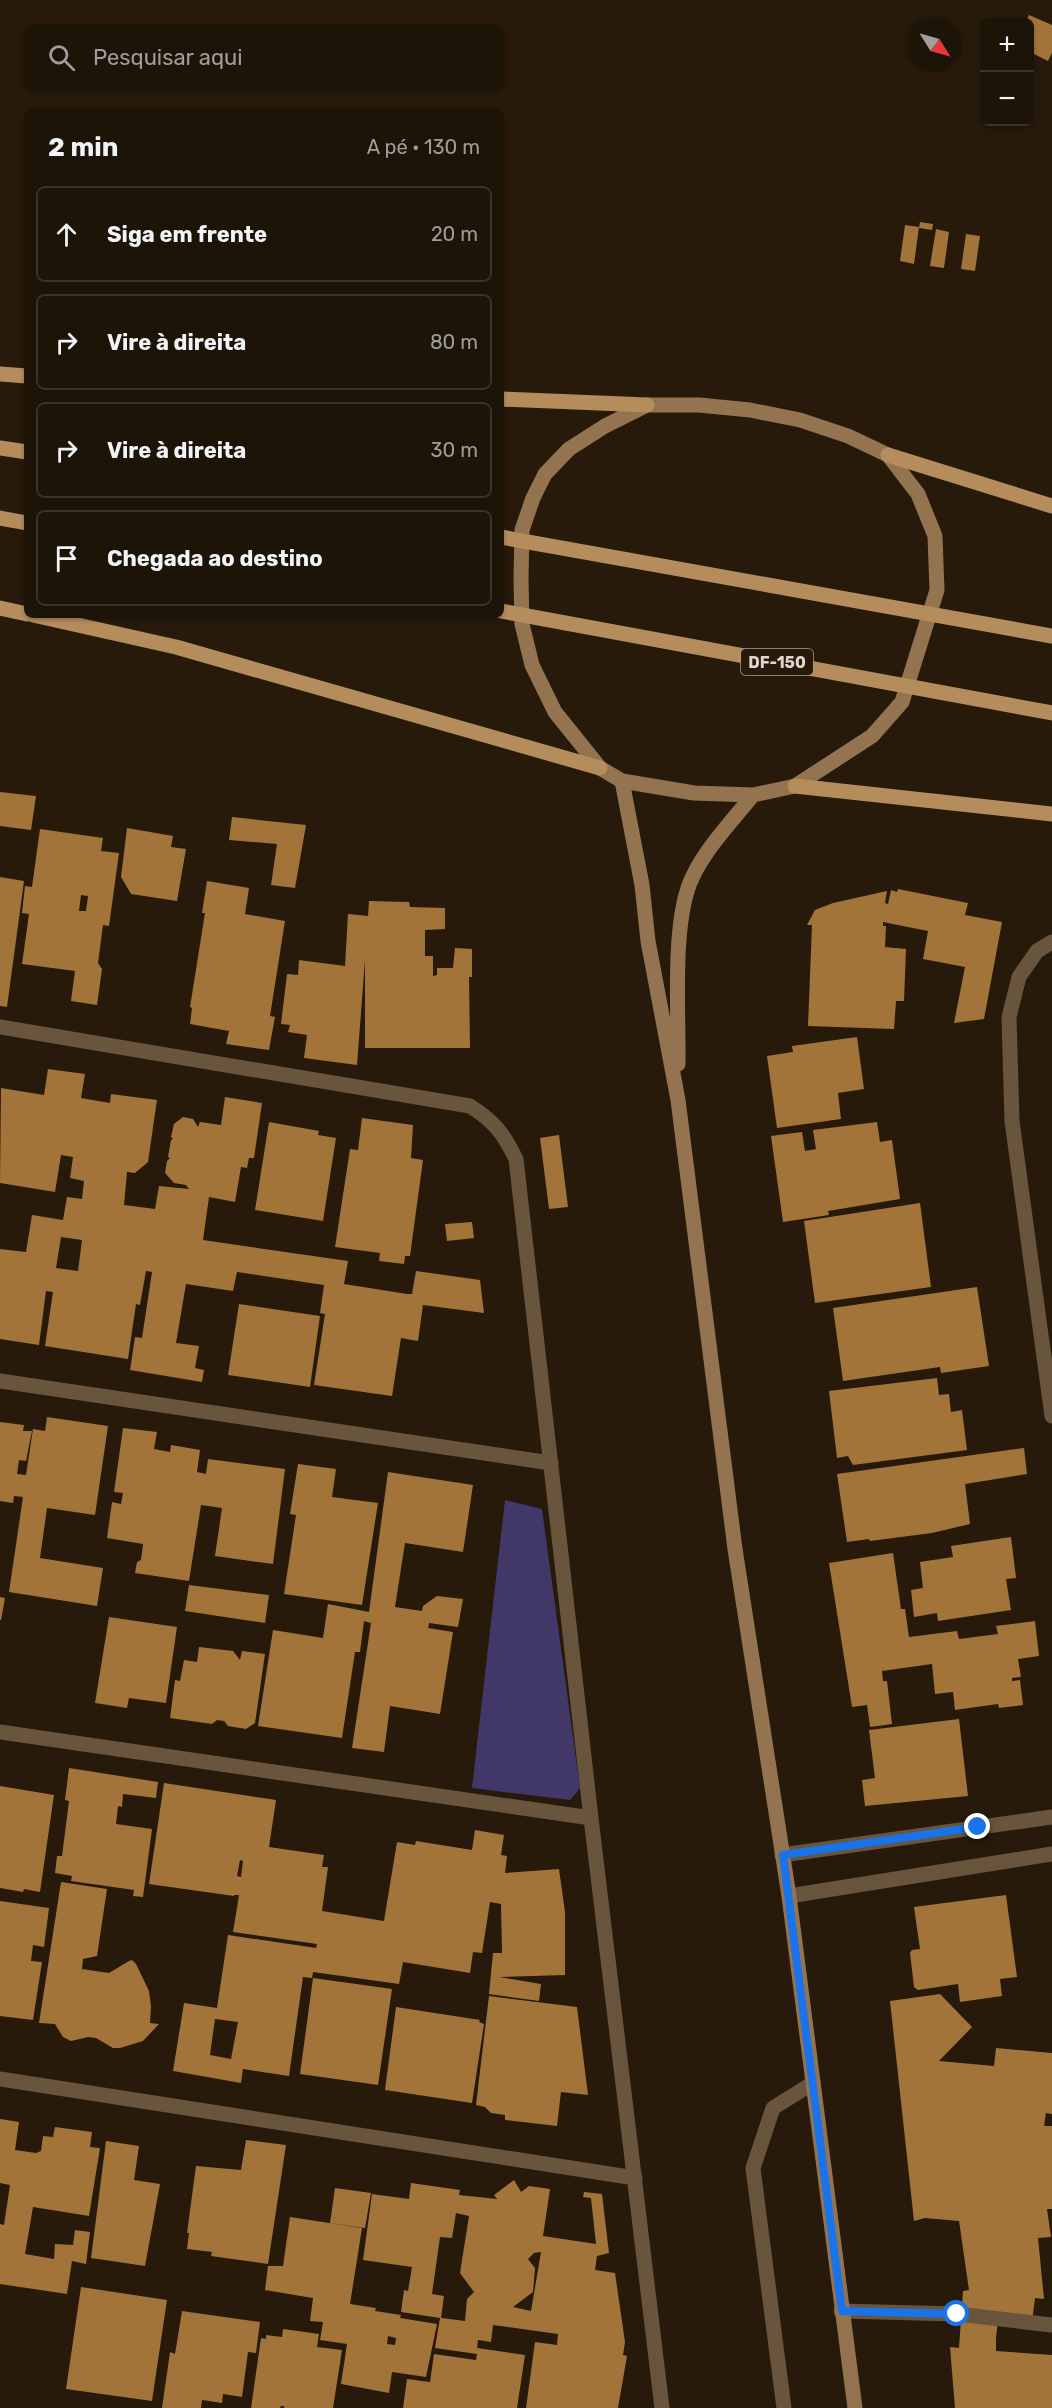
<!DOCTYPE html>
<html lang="pt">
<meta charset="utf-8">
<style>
body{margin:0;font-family:Rubik,sans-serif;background:#2a2116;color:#f1f3f6}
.controls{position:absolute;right:18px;top:18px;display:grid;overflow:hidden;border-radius:9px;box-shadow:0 2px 4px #0004}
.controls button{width:54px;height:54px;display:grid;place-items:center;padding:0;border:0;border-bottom:2px solid #3b3329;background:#1d1408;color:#f1f3f6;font:30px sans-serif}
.compass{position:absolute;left:908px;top:18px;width:54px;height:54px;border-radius:50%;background:#1d1408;box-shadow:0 2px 4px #0004;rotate:127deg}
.stop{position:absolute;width:18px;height:18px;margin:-14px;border:4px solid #1a73e8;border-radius:50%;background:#fff}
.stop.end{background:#1a73e8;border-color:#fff;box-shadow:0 2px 6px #0008}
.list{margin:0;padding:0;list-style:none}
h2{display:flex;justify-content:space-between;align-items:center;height:78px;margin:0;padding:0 24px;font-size:26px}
h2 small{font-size:20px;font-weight:400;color:#a09e9c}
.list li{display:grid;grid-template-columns:39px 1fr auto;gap:18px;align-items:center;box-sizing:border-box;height:96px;margin:0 12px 12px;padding:0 12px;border:2px solid #3b3329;border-radius:9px}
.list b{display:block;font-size:22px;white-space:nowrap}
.list em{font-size:20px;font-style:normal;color:#a09e9c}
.icon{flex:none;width:33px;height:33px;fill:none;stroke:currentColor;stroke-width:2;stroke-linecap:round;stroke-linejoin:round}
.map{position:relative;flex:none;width:1052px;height:2408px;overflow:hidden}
.search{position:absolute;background:#1d1408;box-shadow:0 2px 4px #0004;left:24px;top:24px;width:480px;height:66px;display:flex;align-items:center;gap:15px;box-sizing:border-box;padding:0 21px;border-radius:9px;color:#a09e9c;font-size:22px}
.panel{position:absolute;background:#1d1408;box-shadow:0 2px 4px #0004;left:24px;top:108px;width:480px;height:510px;border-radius:9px}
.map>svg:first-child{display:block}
.green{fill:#423769}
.building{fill:#a37439;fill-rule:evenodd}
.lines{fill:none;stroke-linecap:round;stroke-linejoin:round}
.service{stroke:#69553e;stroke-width:15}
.minor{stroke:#69553e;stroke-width:15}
.secondary{stroke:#947450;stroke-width:15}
.primary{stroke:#b58c5c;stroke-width:15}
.primary-bridge{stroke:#b58c5c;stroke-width:15}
.route{stroke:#1a73e8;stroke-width:8}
.labels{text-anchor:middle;stroke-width:6;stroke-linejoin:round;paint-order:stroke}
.shield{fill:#271a0b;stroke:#a79e92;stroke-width:1.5}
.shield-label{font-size:16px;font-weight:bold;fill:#ded6cc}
</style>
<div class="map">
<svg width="1052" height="2408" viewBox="0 0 1052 2408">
<rect width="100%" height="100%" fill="#271a0b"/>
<!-- green -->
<path class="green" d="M505,1500L542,1509L580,1788L570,1800L472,1788Z"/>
<!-- building -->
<path class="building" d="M1029,15L1052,25V53L1048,61L1030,52V22H1026Z
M920,222L933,224L932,230L919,228Z
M905,225L919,227L914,264L900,261Z
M936,229L949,232L944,268L930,266Z
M966,234L980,236L975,271L961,269Z
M0,792L36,796L31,830L0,826Z
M232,817L306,825L295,888L271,885L277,844L229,840Z
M127,828L173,836L171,847L186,849L177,901L131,894L121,877Z
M40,829L103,838L101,851L119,853L109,926L103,925L98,963L102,969L97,1005L71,1001L75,971L22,964L29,914L22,913L25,886L32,887ZM81,895L88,896L86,911H79Z
M0,877L24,881L7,1007L0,1006Z
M207,881L249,888L245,914L285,921L270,1016L275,1017L269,1050L226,1044L229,1031L190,1024L192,1008L190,1007L205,913H202Z
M898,889L968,903L965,915L1002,922L984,1019L954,1023L965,967L923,959L928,931L883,922V926H886L885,947L906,949L904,1001H896L894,1029L808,1026L812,925H807L815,910L833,903L887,891L885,903L888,904L891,890L897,892Z
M369,901L409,902L410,907L445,908V929L425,930V956H433V976L437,975V968H453L455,948L472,949V977H469L470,1048H365V960L357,1065L304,1058L307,1035L288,1032L290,1025L281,1024L287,974L298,975L299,960L345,966L348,914L368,916Z
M857,1037L864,1089L838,1093L841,1119L777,1128L767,1056L793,1052L792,1046Z
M48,1069L85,1074L81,1098L110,1103L111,1094L157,1100L148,1162L135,1173L127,1172L124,1205L155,1209L159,1186L189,1189L186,1185L174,1183L165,1173L167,1161L170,1158L168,1157L171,1140L173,1139L171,1137L174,1124L183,1117L193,1119L198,1127L200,1122L221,1125L225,1097L262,1103L254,1158H249L247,1168L241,1167L235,1202L209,1197L203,1240L348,1261L344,1284L407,1294H412L416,1271L480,1280L484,1313L423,1305L418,1341L401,1338L392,1396L314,1385L325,1314L320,1313L324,1285L237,1272L233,1291L186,1284L176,1343L199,1346L195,1368L204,1370L202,1382L130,1370L135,1337L142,1338L152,1272L146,1271L140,1305L136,1304L128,1359L45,1346L53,1292L46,1291L39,1345L0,1339V1249L26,1252L32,1215L63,1220L67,1197L82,1199L84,1181L70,1178L73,1157L61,1155L55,1192L0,1183L1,1088L44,1095ZM61,1237L82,1240L78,1271L56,1268Z
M362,1118L413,1125L411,1158L423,1160L410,1256H405L404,1264L379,1261L380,1253L335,1247L350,1149L358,1150Z
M269,1122L319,1131L318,1135L336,1138L323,1221L255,1210Z
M877,1122L880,1142L892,1140L900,1199L828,1211L829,1215L783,1222L771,1136L802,1132L805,1151L816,1149L813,1130Z
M559,1135L568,1207L549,1209L540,1138Z
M920,1203L931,1287L815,1303L804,1221Z
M472,1222L474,1238L447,1241L445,1224Z
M977,1287L989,1366L941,1373L940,1367L843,1381L833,1308Z
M239,1304L320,1316L310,1387L228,1375Z
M937,1378L939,1395L949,1394L951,1412L962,1410L967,1450L853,1465L848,1456L837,1458L829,1391Z
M47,1417L108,1426L95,1515L47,1508L40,1558L103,1568L97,1606L9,1592L23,1497L14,1496L13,1503L0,1501V1422L24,1425L23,1431H32L26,1461L19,1460L17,1474L26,1475L33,1429L45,1431Z
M123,1428L157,1432L154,1449L170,1452L171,1445L200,1450L197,1472L206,1474L208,1459L285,1469L273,1564L215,1556L222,1508L201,1505L189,1581L135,1573L137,1562L141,1560L143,1544L107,1538L112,1502L121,1504L123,1493L114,1492Z
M1024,1448L1027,1474L965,1484L970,1524L932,1533L870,1541L869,1539L847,1542L837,1474Z
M298,1464L336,1469L332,1497L378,1503L362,1605L284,1594L296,1515L290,1514Z
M388,1472L473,1485L463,1552L405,1543L395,1607L422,1611L423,1606L437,1596L463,1599L458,1627L429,1623L428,1628L453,1632L440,1714L390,1706L384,1752L352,1748L371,1623L364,1621L360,1652H355L342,1738L258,1726L273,1630L323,1638L328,1604L369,1612Z
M1011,1537L1016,1578L1006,1579L1011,1610L938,1621L937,1613L914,1617L911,1590L923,1588L920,1562L953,1557L951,1546Z
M893,1553L901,1609H905L909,1637L957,1631L959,1639L998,1634L996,1626L1035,1621L1039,1656L1018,1659L1021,1677L1012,1678V1681L1020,1680L1023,1705L999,1708L998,1704L955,1710L953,1692L935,1694L932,1664L882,1671L883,1681H887L892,1724L870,1727L867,1705L852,1707L829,1563Z
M189,1585L269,1595L265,1623L185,1611Z
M0,1597L5,1598L1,1620H0Z
M109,1617L177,1627L166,1703L129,1698L127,1708L95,1703Z
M199,1647L233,1651L240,1660L242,1651L265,1654L255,1723L246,1729L228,1726L224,1721L217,1720L212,1724L170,1718L175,1680L180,1681L184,1660L197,1662Z
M959,1719L968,1796L865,1806L862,1780L875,1778L869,1730Z
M69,1768L158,1782L156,1798L123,1794L122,1807L118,1806L116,1824L152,1829L143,1897L133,1896L134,1890L71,1881L72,1876L55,1873L57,1856H62L69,1801L65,1800Z
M164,1783L276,1800L269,1847L324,1855L322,1867H328L322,1911L384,1921L397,1842L415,1845L416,1841L472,1850L475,1830L504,1835L501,1855L507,1856L505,1873L559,1869L565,1912V1975L499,1977L541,1984L539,2001L489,1994L493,1953H502L501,1904L490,1902L482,1953L473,1952L470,1973L403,1962L399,1984L313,1972L312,1978L303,1977L289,2076L243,2069L241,2083L173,2071L184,2003L217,2008L228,1935L316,1948L317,1944L233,1932L239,1895H234V1896L149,1884ZM240,1860L243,1861L241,1877L237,1876ZM215,2019L238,2022L231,2059L210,2055Z
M0,1786L54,1795L40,1892L24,1889L23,1892L0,1888Z
M61,1882L107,1889L97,1956L83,1959L82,1969L109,1973L129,1961L132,1960L136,1964L149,1991L151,2006L150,2023L159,2024L143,2041L120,2048H113L96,2038L88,2037L71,2041L63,2037L55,2024L39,2023Z
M1006,1895L1017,1977L1000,1979L1002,1996L960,2002L958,1984L918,1990L914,1987L910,1953L912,1950L920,1949L914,1907Z
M0,1901L49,1908L44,1947L33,1945L31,1961L42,1962L33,2020L0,2016Z
M313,1978L392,1989L378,2085L300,2074Z
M940,1994L972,2027L939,2061L994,2066L996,2048L1052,2053V2114L1046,2113L1044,2126H1052V2209H1047L1051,2237L1038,2238L1044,2299L1035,2298L1032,2322L998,2319L996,2338V2351L1052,2355V2408H955L950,2347L959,2348L963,2291L969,2290L959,2221L925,2218L914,2221L890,2001Z
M489,1996L577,2007L588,2095L561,2092L557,2126L505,2120V2115L491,2113L485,2107L476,2105Z
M396,2007L480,2020L479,2022L484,2024L472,2103L385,2090Z
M0,2119L19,2122L15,2150L36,2153L41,2151L43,2136L53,2137L55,2127L92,2132L90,2147L100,2148L89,2216L33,2207L25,2254L54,2259L55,2244L73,2245L75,2230L90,2232L86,2264L72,2261L67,2294L0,2284V2224L4,2225L10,2185L0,2183Z
M246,2140L286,2145L268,2264L211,2256L212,2252L187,2249L189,2233H187L196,2166L241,2170Z
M106,2141L139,2146L134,2180L160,2184L145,2266L91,2258Z
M514,2180L521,2192L529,2186L550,2189L543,2236L596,2244L591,2198L583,2197L584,2192L602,2194L609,2253L597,2256L595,2270L615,2273L625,2342L623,2355L627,2356L618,2408H526L535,2342L557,2345L558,2334L493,2325L491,2342L478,2340L477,2348L525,2355L517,2408H403L407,2379L430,2382L434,2354L476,2360L477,2354L435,2348L440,2318L401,2312L404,2290L408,2291L412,2267L363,2260L372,2194L409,2199L411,2183L460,2190L459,2195L497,2199L494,2195ZM456,2213L469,2216L460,2273L474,2292L467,2299L465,2321L442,2318H441L444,2296L432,2294L440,2237L452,2238ZM541,2252L531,2311L513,2307L533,2292L535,2268L528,2259L534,2253Z
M335,2188L371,2193L365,2228L330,2223Z
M290,2217L362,2228L350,2304L376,2308L375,2311L401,2315L400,2318L437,2324L426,2377L392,2372L389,2393L341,2384L347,2344L320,2340L323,2322L310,2321L313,2298L265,2290L268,2266H283ZM388,2336L396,2338L395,2345L387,2344Z
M81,2287L167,2300L152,2401L66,2389Z
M182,2311L260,2322L256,2353L248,2352L242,2397L223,2394L222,2403L202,2400L201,2408H162L170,2352L175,2354Z
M283,2329L319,2334L317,2347L342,2350L333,2408H284V2406H281L280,2408H251L261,2338L266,2339V2335L282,2337Z"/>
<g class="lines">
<!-- service -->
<path class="service" d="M784,2408L753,2168L773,2108L813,2083"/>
<!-- minor -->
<path class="minor" d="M1052,942L1037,951L1019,977L1009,1017L1012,1121L1052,1416
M0,1027L470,1106C495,1122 503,1133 516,1159L591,1818L662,2408
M0,1381L551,1463
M0,1732L591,1818
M782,1855L1052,1817
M789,1896L1052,1854
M0,2079L635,2178
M841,2311L957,2314L1052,2325"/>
<!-- secondary -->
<path class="secondary" d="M647,405H699L750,410L800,420L848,436L888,455L918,494L935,536L937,590L902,702L872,736L795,786L753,795L694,793L622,781L600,768L555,712L532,665L522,624L521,578L522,530L533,498L545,474L569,449L605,426Z
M622,781L642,885L648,941L678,1100L735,1549L789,1896L855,2408
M678,1064C679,1014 671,919 693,876C707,847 732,821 753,795"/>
<!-- primary -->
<path class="primary" d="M0,374L27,376
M501,399L647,405
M0,448L27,452
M888,455L1052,506
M0,518L27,523
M0,608L27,614
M33,615L176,647L600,768
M795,786L1052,814"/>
<!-- primary-bridge -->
<path class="primary-bridge" d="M501,537L1052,636
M501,611L1052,713"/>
</g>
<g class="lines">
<!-- route -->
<path class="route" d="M957,2314L842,2311L783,1855L978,1827"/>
</g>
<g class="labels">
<!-- shield labels -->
<rect class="shield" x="741" y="649" width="72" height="26" rx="4.5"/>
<g class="shield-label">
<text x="777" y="668">DF-150</text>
</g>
</g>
</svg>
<div class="controls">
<button>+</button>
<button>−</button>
</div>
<svg class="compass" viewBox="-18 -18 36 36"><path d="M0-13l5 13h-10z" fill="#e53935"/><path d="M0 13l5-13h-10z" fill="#a09e9c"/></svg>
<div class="stop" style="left:957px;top:2314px"></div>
<div class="stop end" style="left:978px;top:1827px"></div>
<div class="search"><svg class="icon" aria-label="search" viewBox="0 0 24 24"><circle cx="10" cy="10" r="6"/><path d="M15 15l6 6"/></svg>Pesquisar aqui</div>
<section class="panel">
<h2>2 min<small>A pé · 130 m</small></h2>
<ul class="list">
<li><svg class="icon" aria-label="ahead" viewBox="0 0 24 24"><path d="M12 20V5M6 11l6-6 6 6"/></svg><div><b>Siga em frente</b></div><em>20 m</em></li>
<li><svg class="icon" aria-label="right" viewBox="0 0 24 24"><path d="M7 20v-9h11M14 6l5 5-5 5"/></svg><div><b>Vire à direita</b></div><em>80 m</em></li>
<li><svg class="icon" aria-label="right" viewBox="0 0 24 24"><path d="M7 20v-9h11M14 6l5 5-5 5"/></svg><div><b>Vire à direita</b></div><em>30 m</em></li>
<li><svg class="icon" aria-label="arrive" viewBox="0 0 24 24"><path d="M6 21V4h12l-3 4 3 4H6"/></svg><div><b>Chegada ao destino</b></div></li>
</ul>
</section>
</div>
